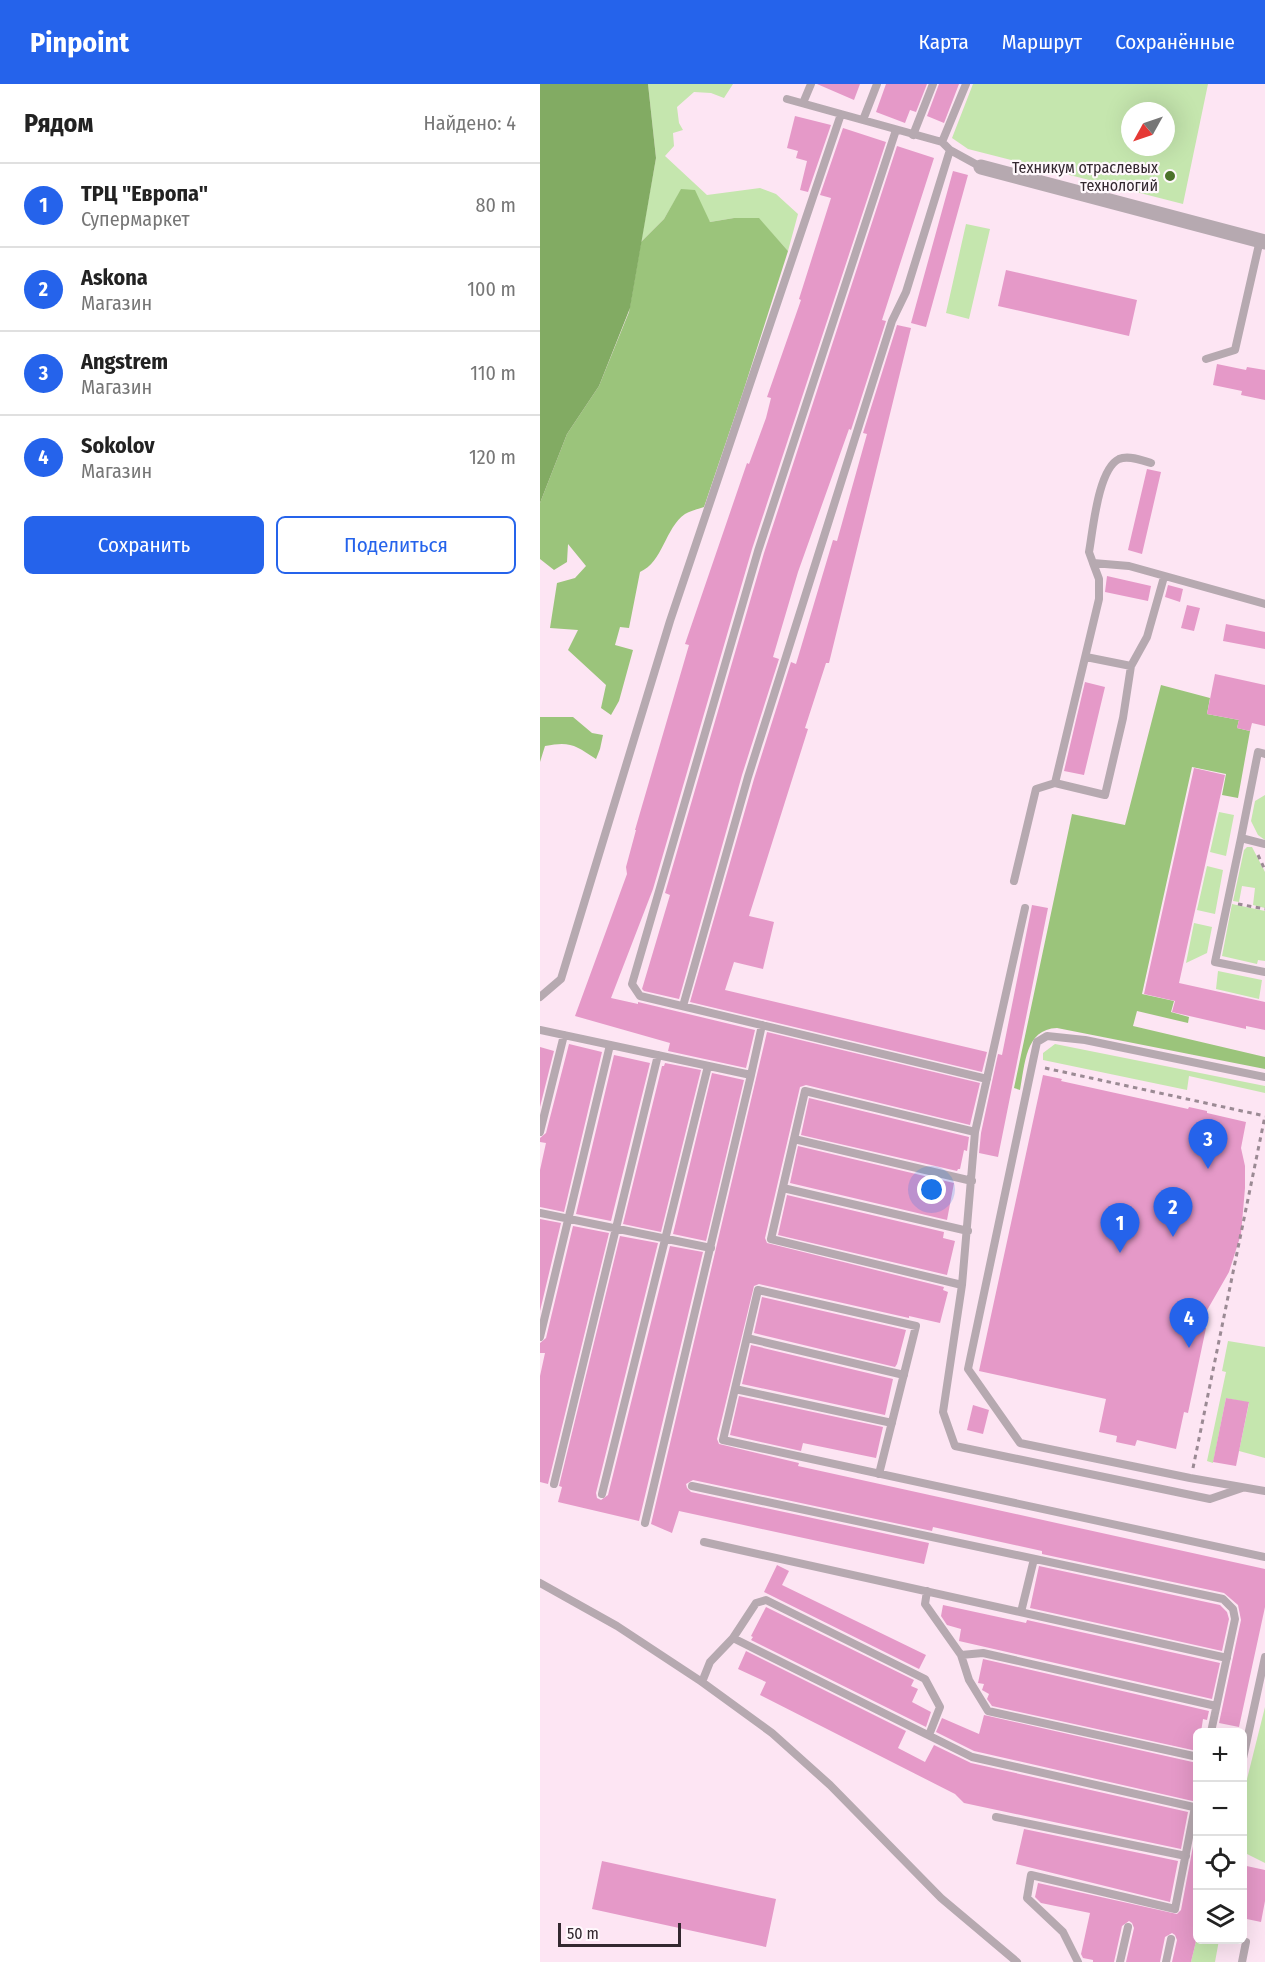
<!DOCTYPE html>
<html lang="ru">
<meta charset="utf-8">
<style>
body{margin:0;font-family:"Fira Sans Condensed",sans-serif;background:#f6f6f6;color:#222}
.controls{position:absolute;right:18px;bottom:18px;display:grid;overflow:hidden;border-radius:9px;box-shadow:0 6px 24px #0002}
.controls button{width:54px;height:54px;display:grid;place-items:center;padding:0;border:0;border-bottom:2px solid #e0e0e0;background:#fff;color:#222;font:30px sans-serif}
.compass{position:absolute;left:581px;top:18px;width:54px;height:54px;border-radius:50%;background:#fff;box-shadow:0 6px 24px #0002;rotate:230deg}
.scale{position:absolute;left:18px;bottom:15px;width:123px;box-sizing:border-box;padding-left:6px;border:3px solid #33282f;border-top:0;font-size:16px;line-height:21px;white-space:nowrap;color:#33282f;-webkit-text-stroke:4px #fff8fc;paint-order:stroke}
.you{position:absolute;left:392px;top:1106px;width:21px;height:21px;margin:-15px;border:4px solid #fff;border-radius:50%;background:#1a73e8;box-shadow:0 0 0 9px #1a73e833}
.badge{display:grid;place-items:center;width:39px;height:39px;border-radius:50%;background:#2563eb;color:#fff;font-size:20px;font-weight:700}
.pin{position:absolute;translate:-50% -50px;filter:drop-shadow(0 2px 3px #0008)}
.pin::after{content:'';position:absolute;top:32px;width:21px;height:18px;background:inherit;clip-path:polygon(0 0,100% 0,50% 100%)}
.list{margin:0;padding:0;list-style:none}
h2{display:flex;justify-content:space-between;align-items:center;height:78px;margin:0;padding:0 24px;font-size:26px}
h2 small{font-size:20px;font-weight:400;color:#767676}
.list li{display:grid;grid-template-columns:39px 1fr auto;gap:18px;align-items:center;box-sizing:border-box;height:84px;padding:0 24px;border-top:2px solid #e0e0e0}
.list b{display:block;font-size:22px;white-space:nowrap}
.list p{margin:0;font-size:20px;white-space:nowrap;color:#767676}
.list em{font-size:20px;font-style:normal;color:#767676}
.actions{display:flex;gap:12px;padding:18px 24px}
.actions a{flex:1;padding:14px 0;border:2px solid #2563eb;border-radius:9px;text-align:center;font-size:21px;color:#2563eb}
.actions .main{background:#2563eb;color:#fff}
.icon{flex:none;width:33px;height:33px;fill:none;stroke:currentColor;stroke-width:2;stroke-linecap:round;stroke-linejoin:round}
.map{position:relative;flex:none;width:725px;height:1878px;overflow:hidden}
header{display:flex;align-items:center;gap:36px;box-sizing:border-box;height:84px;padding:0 30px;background:#2563eb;color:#fff}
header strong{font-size:28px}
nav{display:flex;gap:33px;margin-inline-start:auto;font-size:21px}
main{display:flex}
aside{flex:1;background:#fff}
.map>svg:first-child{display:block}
.green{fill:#c5e6ae;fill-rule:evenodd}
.forest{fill:#9bc47b}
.water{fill:#82ab63}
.building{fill:#e599c8}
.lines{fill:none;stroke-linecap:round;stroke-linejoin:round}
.path{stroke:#9b8a94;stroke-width:3;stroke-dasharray:4.5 4.5;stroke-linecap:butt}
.service{stroke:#b6a9b0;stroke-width:8}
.minor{stroke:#b6a9b0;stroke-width:15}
.poi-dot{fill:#4b712a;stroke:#fff8fc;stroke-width:2}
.labels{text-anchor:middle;stroke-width:4.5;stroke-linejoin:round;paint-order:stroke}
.poi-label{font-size:16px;fill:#33282f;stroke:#fff8fc;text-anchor:end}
</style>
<header>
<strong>Pinpoint</strong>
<nav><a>Карта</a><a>Маршрут</a><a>Сохранённые</a></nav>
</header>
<main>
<aside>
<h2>Рядом<small>Найдено: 4</small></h2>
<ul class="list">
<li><span class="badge">1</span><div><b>ТРЦ &quot;Европа&quot;</b><p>Супермаркет</p></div><em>80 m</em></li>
<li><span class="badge">2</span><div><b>Askona</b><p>Магазин</p></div><em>100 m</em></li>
<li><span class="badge">3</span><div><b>Angstrem</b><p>Магазин</p></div><em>110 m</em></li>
<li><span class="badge">4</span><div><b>Sokolov</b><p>Магазин</p></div><em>120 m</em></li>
</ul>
<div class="actions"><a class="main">Сохранить</a><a>Поделиться</a></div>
</aside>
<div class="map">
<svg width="725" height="1878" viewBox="0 0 725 1878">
<rect width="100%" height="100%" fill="#fde5f3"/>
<!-- green -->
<path class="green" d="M108,0H193L184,14L171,9L154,8L137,23L139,39L143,46L133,49L134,62L125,72L167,111L220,104L236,110L258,130L248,167L219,135L194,134L170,138L141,106L124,135L101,158L116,74Z
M433,0H668L643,120L428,65L412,54ZM590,27H626V63H590Z
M426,140L450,145L429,235L406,229Z
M725,711V756L718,751L711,737L715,717Z
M679,728L694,731L686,772L670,768Z
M707,763H712L725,788V824L713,821L715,804L702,802L699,818L693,817L704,766Z
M667,782L683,786L675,830L657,826Z
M692,820L725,827V877L718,876L717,880L682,872Z
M654,839L672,843L667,869L646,879Z
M678,887L722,896L719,915L676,905Z
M515,960L725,1002V1009L649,992L647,1006L503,976V969Z
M688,1257L725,1263V1374L699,1367L709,1319L686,1314L673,1379L667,1377L686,1288L682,1287Z
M725,1623V1779L703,1768V1711Z
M657,1853L658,1856H679L675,1878H651Z"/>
<!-- forest -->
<path class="forest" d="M141,105L155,106L170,138L194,134H219L248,167L204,305L164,423C158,425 150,427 145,430C125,444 123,478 100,488L89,544L80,543L75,561L93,566L79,617L71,631L61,624L66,601L28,566L38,546L10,544L17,499L35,494L46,482L28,460L27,478L14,486L0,475V419L27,350L59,302L89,228L101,158L124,135Z
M621,601L670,614L667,630L699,636L697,644L710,647L698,714L682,711L686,690L652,683L602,910L634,917L631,928L649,933L648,939L597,927L593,942L725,973V985L517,944C485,945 485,981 480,1006L474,1004L532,730L585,741Z
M0,633H33L52,649L63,651L60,665L56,675C35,661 30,657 5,662L0,678Z"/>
<!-- water -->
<path class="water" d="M0,0H108L116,74L90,224L59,302L27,350L0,419Z"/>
<!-- building -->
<path class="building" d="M277,0H320L314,16Z
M346,0H387L376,28L370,26L365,39L336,28Z
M399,0H419L404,39L387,32Z
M255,32L291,41L268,108L260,106L267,77L256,74L258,67L247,64Z
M303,44L346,58L212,465L113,805L71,914L98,920V918L215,946L206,984L128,967L130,959L35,932L87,790L86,783L96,746H95L149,561L145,560L207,379L209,380L226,334L231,314L227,313L261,216L259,215L291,114L280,111Z
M357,62L394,74L342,236L346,237L311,346L309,345L258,488L233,573L239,575L202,691L139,915L104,907L102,905L130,811L125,809L224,469Z
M413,87L428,91L386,243L371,239Z
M466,186L597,216L589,252L458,222Z
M357,241L371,244L289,579H286L265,644L268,645L209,832L234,838L223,885L194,878L185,906L447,968L442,988L150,918L214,695L251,578L256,580L293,456L297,457L327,350L323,349Z
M677,280L706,286L707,283L725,286V316L701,311L702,307L673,301Z
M607,385L621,388L602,470L588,466Z
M567,492L611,502L608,517L565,508Z
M628,501L643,505L640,518L625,513Z
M647,521L660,524L654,547L641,544Z
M686,540L725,548V565L683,557Z
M675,590L725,601V642L712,639L710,647L697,644L699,636L667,630Z
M545,598L565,603L544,691L524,687Z
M654,684L685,691L639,899L725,918V946L706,942V945L632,928L635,917L604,910Z
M492,821L508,824L458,1073L439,1069L441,1049L458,970L462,971Z
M227,948L440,999L430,1041L266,1001L260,1003L225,1154L227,1159L404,1203L403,1206L408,1208L400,1239L369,1232V1234L219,1200L214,1202L177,1355L179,1360L259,1379L258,1382L725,1485V1523L699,1643L679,1639L701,1536L698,1521L684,1509L502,1470V1467L393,1443L392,1447L153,1396L146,1400L147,1404L151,1408L389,1459L384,1480L139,1427L132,1449L111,1440Z
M29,960L62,968L24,1128L0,1123V1086L6,1059L0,1058V1054L6,1049Z
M0,963L14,967L0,1023Z
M74,971L110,979L71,1137L36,1130Z
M125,979L161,986L121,1148L83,1140L122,982H124Z
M172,989L204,996L166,1157L133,1150Z
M503,991L522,995L521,997L648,1025L649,1023L667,1027V1029L706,1038L701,1064L705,1082V1104L701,1150L689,1188L658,1242L666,1244L648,1329L644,1328L636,1365L597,1356L595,1362L576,1358L577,1352L559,1348L566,1315L439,1287Z
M269,1014L429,1053L427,1067L424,1066L420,1085H418L417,1087L261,1051Z
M258,1062L414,1099L407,1136L250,1099Z
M247,1111L404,1148L403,1154L415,1157L407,1191L238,1151Z
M0,1135L21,1139L0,1227Z
M33,1142L69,1149L8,1400L0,1398V1292L5,1269H0V1259L6,1254Z
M80,1152L118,1159L56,1409L57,1414L61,1416L68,1411L130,1162L163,1168L99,1437L18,1418L22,1403L19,1402Z
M222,1213L366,1246L357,1280L355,1283L214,1249Z
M211,1261L353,1295L345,1331L202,1300Z
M199,1312L343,1343L336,1374L263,1359L261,1367L190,1351Z
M686,1314L709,1318L696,1382L673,1378Z
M433,1321L449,1326L443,1350L427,1346Z
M237,1481L249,1487L242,1501L386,1571L379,1585L224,1508Z
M499,1482L680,1521L687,1528L689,1535L682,1567L490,1524Z
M403,1521L486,1539L487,1536L680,1579L672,1615L419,1557L421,1545L407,1541L401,1532Z
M226,1523L374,1596L371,1602L378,1605L372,1618L391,1628L386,1643L211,1556L213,1553L211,1552Z
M206,1567L366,1647L358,1664L385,1678L394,1661L431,1679L648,1728L641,1765L424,1719L415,1710L220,1611L226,1598L198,1585Z
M443,1575L669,1627L667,1636L663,1635L661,1648H657V1667L452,1622L447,1615L449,1610L442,1606L444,1600L438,1599Z
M444,1631L657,1679V1718L434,1667L396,1648L402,1634L439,1650Z
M657,1741V1853L651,1878H632L637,1856L635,1851L632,1849L625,1853L620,1878H586L594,1844L592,1839L589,1837L582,1842L574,1878H553V1876L543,1874L541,1870L550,1829L501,1819L495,1813L498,1799L637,1830L641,1826Z
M484,1745L638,1777L630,1818L476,1780Z
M62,1777L236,1815L226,1863L52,1825Z
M702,1781L725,1786V1817L721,1838L702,1834Z"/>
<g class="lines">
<!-- path -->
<path class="path" d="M718,771L725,786
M698,820L725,825
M505,984L725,1032
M653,1384L725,1032"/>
<!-- service -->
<path class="service" d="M247,15L402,58L410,66L441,83
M263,19L271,0
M323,36L337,0
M356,46L218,467L92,900L100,912L447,995
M373,51L393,0
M402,58L426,0
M666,275L695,266L720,156
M611,379C602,376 588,371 579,375C558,385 553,446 549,468L553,479L589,482L725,520
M546,573L591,582
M725,670L718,668L701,754L725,760
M515,699L559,515V495L553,479
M701,754L675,878L725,888
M474,797L496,705L515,699L565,711L583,634L591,582L607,553L624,493
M485,824L435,1048L422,1201L403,1328L415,1362L670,1415L702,1404
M0,913L21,895L130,537L301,30
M143,922L208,693L352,237L366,208L410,66
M0,946L211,991L105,1439
M211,991L222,941
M725,993L545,956L507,952L497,958L428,1285L480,1359L650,1394L725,1407
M0,1048L24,951
M254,1055L432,1097
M243,1104L428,1147
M0,1129L171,1164
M422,1201L231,1155L265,1007L435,1048
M0,1253L70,961
M207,1254L364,1291
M195,1305L352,1339
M339,1390L376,1242L218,1206L183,1356L725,1473
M14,1400L118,971
M152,1402L683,1515L693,1525L695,1535L671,1648
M62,1410L168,982
M164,1458L687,1574
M0,1499L77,1542L162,1598L232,1649L290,1701L401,1814L477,1878
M387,1507L385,1520L421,1571
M481,1528L494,1475
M193,1554L216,1519L226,1516L385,1595L400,1623L389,1651
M162,1598L170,1578L193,1554L432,1673L658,1724
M658,1673L448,1627L429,1596L421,1571L443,1569L676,1622
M702,1679L725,1573
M456,1733L646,1772
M538,1878L523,1848L487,1814L491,1791L635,1825L655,1723
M580,1878L588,1843
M626,1878L631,1855
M702,1878L706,1858"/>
<!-- minor -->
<path class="minor" d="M441,83L725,158"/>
</g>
<!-- markers -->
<circle class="poi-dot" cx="630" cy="92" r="6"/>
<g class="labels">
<!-- poi labels -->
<g class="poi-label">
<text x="618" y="89">Техникум отраслевых<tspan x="618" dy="18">технологий</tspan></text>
</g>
</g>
</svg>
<div class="controls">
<button>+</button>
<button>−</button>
<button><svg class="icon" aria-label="locate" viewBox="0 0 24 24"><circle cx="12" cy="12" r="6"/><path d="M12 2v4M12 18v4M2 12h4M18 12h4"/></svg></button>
<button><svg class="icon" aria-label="layers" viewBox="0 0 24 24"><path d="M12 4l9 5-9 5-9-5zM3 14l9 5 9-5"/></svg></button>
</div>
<svg class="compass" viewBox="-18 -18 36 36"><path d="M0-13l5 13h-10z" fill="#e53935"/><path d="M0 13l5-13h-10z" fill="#767676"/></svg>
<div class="scale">50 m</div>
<div class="you"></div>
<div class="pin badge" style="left:580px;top:1169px">1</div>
<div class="pin badge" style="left:633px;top:1153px">2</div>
<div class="pin badge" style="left:668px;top:1085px">3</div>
<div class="pin badge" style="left:649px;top:1264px">4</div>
</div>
</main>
